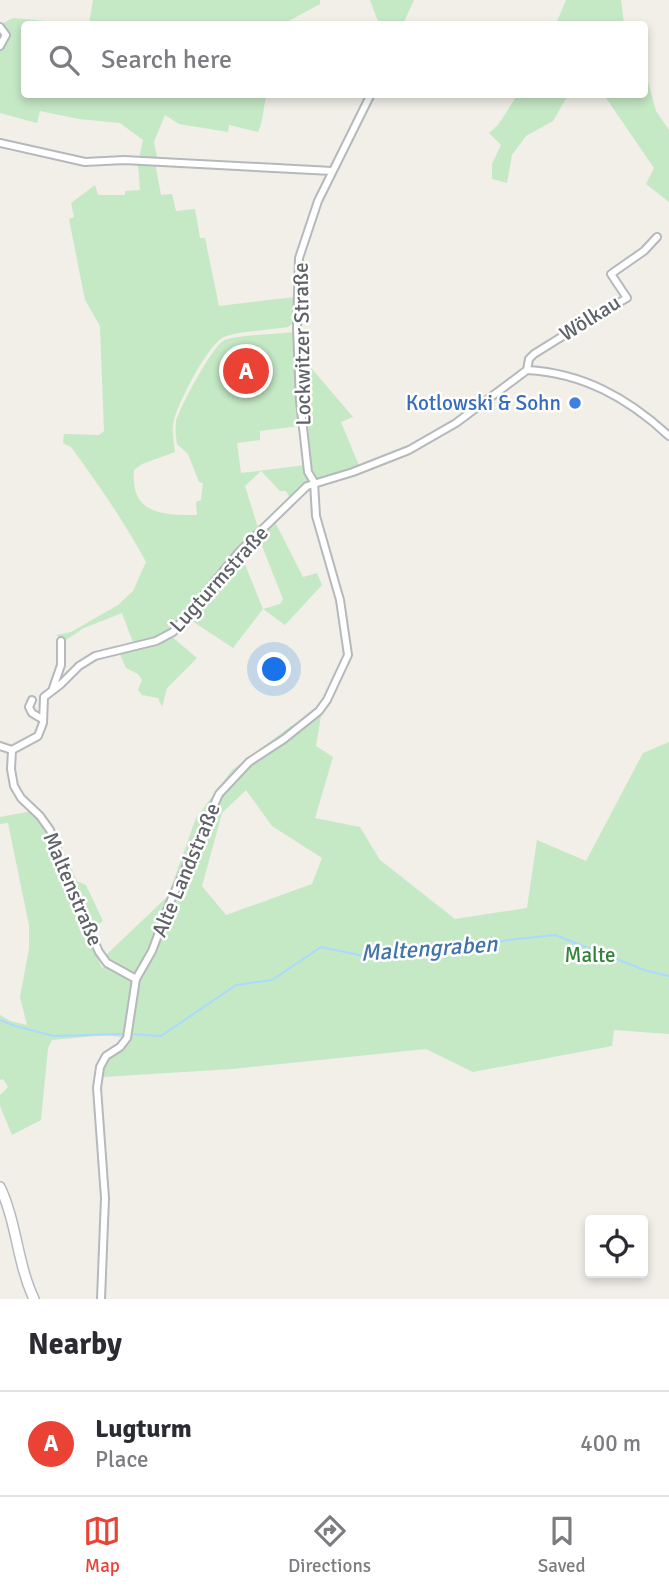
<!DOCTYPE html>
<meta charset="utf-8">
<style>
body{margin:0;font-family:Signika,sans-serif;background:#f2f2f3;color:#2b2b33}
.controls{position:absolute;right:21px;bottom:21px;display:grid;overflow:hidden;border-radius:7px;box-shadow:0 4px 10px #0003}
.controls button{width:63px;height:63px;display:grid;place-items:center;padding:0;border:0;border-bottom:2px solid #e1e1e2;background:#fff;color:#2b2b33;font:35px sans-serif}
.you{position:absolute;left:275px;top:670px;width:24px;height:24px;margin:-18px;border:5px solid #fff;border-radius:50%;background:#1a73e8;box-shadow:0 0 0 10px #1a73e833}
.badge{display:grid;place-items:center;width:46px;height:46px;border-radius:50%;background:#ea4335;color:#fff;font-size:23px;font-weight:700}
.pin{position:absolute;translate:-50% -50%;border:4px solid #fff;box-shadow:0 2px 7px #0006}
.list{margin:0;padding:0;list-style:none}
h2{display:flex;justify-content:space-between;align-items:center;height:91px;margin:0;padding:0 28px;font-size:30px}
h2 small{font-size:23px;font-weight:400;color:#7c7c81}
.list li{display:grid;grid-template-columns:46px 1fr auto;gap:21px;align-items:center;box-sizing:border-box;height:105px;padding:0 28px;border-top:2px solid #e1e1e2}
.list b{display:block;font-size:26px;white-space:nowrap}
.list p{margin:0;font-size:23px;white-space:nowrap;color:#7c7c81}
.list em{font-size:23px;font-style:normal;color:#7c7c81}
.icon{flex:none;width:38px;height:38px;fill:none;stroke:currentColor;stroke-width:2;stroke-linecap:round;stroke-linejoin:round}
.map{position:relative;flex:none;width:669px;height:1299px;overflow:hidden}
.search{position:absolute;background:#fff;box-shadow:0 4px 10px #0003;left:21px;right:21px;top:21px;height:77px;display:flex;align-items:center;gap:18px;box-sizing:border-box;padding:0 24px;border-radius:7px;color:#7c7c81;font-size:26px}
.sheet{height:196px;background:#fff}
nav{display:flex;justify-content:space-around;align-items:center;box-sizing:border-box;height:98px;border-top:2px solid #e1e1e2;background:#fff;font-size:19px;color:#7c7c81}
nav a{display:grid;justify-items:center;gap:4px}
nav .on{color:#ea4335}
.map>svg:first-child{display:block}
.green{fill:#c5e8c5;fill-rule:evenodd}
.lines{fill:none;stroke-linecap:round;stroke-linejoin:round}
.stream{stroke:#aadaff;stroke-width:2}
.minor-casing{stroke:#b5b8bc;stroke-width:10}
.secondary-casing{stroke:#b6babf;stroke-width:12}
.minor{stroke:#fff;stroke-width:6}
.secondary{stroke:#fff;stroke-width:9}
.shop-dot{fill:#3f7fe0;stroke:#fff;stroke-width:2.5}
.labels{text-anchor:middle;stroke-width:5;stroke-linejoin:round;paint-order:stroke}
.street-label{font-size:21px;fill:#5f6368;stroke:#fff}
.shop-label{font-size:21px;fill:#366cbe;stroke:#fff;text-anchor:end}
.park-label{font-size:21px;fill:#348238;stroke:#fff}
.water-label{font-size:23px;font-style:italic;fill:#4174aa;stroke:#fff}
</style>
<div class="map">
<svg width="669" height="1299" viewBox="0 0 669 1299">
<rect width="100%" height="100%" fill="#f1efe8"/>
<!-- green -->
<path class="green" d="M93,0H320V4L283,24H89Z
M370,0H414L403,24H379Z
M566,0H621L624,24H556Z
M13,18L77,24H24V94L267,95C262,108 265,117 258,132L229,125L228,132L179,124L165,115L154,142L157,157L139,158L143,140L120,123L79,119L40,111L37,123L0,113V48L9,38L3,23Z
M645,71L656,111L669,130V202L646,184L654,168L604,95L644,94Z
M518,94L568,95L553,121L526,136L512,155L507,183L492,179V164L501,145L489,133L498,125Z
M155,163L161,195L172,194L176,211L195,209L200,238H205L219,306L295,297V322L288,327C272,330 238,331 224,337C207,345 179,402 174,420C171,431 174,441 175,452L142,464L134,470C130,515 163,515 197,515L196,502L201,500L203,483L199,482L188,454L177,444C176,437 175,429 176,422C179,408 212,348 223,341C234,335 279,334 294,332L297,335L300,426L260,431V440L237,443L241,473L305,465L306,474L310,482L291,500L286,491H280L261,471L245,486L259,531L168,635L134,645L122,613L84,628L66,640L56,635L71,632L118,605L133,591L146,562C124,521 98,484 71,447L63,443L64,434L99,435L104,431L100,326L85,300L69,219L74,217L71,203L95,185L98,195H125V191L140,190L138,164Z
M301,356L353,417L341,422L360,468L316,479L311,472L302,401Z
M274,520L303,577L317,573L322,585L285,625L263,609L233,648L186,617L240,552L263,609L280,604L283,599L258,536Z
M171,636L197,658L167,688L162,707L158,698L142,695L138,690L142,680L138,674L126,668L119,652Z
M321,716L316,746L333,757L315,818L360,827L380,860L455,919L527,908L537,840L586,861L643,753L669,742V1034L614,1030L612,1046L473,1072L426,1049L232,1069L103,1077L104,1062L124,1045L134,977L104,957L168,896L196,818L232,770L291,726ZM246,790L272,826L322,858L312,884L226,915L202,886L222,813Z
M32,811L48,831L71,898L102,968L107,965L132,978L133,981L122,1037L105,1035L52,1040L48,1048L41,1120L12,1135L0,1106V1095L8,1087L3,1079L0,1080V1015L10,1021L27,1025L20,997L29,949V925L8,823L0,824V817Z
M66,857L77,881L86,885L103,921L93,928L63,859Z"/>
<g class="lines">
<!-- stream -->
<path class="stream" d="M0,1020L15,1026L54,1036L125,1034
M130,1034L161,1036L236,985L272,980L321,947L364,956L378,948L430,944L461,949L508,940L555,935L647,971L669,976
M0,1199L4,1210"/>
<!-- minor casing -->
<g class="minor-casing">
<path id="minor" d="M0,27L6,35L0,46
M0,143L85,162L124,160L332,171
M527,370L529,359L534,354L595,316L627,298L611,274L644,251L657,237
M53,688L61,665V641
M32,700L29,707L32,713L42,719
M0,746L12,750
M12,750L38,736L43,723L44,697L61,684L79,666L95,656L156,641L173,632L240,551L307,486L353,472L409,450L456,423L527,370C583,373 628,398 669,436
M12,750L11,769L14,786L21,798L40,816L50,830L74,896L99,952L107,963L136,979
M101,1299L105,1198L97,1088L100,1067L106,1056L120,1047L127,1038L136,979L152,951L171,900L219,794L249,762L284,739L319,711L327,700L348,655L340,600L316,516L314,482L308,472L300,401L297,328L299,258L318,201L371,94"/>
</g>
<!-- secondary casing -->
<g class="secondary-casing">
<path id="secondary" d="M0,1187C17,1223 17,1263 34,1299"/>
</g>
<!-- minor -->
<use href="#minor" class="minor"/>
<!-- secondary -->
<use href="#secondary" class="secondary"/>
</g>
<!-- markers -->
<circle class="shop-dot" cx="575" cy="403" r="7"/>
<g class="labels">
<!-- street labels -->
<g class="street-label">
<text transform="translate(590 318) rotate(-32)" y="7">Wölkau</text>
<text transform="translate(302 344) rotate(-91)" y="7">Lockwitzer Straße</text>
<text transform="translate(219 579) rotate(-48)" y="7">Lugturmstraße</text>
<text transform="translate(186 870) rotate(-67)" y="7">Alte Landstraße</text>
<text transform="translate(73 889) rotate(67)" y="7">Maltenstraße</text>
</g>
<!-- shop labels -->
<g class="shop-label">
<text x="561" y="410">Kotlowski &amp; Sohn</text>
</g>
<!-- park labels -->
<g class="park-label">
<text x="590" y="962">Malte</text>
</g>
<!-- water labels -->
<g class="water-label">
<text transform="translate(429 948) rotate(-4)" y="8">Maltengraben</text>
</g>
</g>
</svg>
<div class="controls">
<button><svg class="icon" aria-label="locate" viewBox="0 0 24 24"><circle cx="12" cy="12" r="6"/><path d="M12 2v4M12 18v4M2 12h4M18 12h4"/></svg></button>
</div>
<div class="you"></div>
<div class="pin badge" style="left:246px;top:371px">A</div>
<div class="search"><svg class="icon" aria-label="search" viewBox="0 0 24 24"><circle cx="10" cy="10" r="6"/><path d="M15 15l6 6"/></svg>Search here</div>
</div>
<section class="sheet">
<h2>Nearby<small></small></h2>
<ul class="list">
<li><span class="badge">A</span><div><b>Lugturm</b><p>Place</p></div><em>400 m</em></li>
</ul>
</section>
<nav>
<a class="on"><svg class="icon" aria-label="map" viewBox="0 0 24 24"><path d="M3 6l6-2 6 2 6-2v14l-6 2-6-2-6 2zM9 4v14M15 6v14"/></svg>Map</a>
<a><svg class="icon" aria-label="directions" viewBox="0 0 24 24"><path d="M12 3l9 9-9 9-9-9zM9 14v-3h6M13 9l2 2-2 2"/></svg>Directions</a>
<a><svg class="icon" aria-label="saved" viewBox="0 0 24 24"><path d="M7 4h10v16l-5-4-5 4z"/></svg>Saved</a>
</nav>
